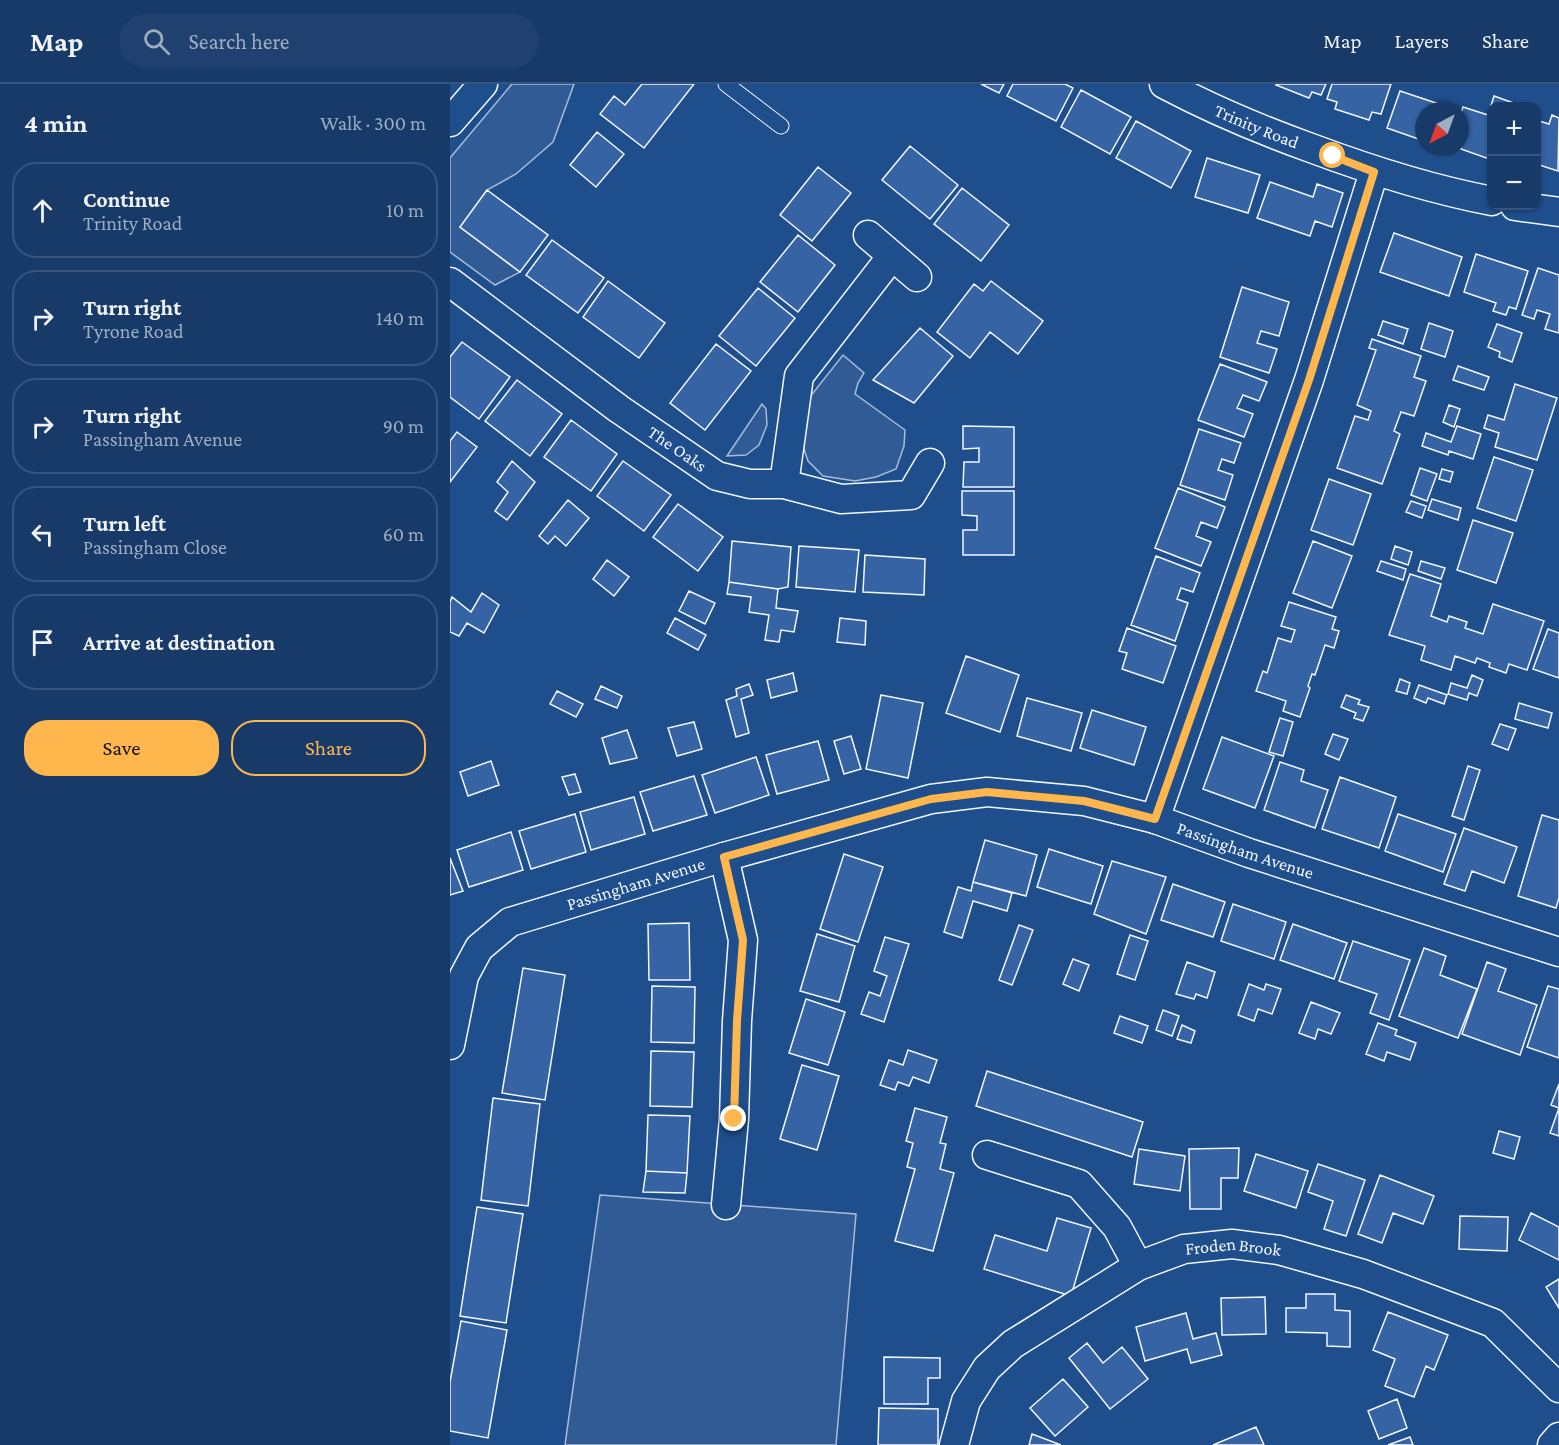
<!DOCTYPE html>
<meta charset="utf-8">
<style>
body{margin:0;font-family:"Crimson Pro",serif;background:#20416f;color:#f1f3f6}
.controls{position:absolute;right:18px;top:18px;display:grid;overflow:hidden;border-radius:12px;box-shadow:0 2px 4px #0004}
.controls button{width:54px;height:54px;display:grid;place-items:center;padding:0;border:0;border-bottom:2px solid #36547d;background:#173a69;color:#f1f3f6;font:30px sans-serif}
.compass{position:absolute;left:965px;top:18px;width:54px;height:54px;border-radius:50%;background:#173a69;box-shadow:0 2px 4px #0004;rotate:221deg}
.stop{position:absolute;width:18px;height:18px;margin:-14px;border:4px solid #ffb74d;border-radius:50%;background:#fff}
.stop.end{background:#ffb74d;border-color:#fff;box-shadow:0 2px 6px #0008}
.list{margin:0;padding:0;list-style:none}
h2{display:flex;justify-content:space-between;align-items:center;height:78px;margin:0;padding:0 24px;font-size:26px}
h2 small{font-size:20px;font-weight:400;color:#9eadc0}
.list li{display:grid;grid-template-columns:39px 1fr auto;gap:18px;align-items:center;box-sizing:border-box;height:96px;margin:0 12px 12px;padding:0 12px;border:2px solid #36547d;border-radius:24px}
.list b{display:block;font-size:22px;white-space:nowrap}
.list p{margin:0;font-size:20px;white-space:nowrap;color:#9eadc0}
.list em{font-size:20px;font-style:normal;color:#9eadc0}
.actions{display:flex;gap:12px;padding:18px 24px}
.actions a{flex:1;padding:14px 0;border:2px solid #ffb74d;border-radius:24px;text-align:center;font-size:21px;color:#ffb74d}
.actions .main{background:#ffb74d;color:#111}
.icon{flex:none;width:33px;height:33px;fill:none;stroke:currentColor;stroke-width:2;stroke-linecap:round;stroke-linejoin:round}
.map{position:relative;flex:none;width:1109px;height:1361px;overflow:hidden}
header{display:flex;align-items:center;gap:36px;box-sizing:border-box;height:84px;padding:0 30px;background:#173a69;border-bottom:2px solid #36547d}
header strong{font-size:28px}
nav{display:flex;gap:33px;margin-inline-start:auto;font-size:21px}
.search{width:420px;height:54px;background:#20416f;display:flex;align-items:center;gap:15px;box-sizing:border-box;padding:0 21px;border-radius:33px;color:#9eadc0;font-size:22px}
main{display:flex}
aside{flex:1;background:#173a69}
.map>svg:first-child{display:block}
.built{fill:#305b95;stroke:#a8bbd7;stroke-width:1.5}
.building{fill:#3563a3;stroke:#f2f6ff;stroke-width:1.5}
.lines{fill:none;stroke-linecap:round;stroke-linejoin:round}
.lane-casing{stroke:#f2f6ff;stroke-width:17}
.street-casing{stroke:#f2f6ff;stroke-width:31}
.lane{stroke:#1f4e8c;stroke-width:15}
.street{stroke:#1f4e8c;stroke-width:28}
.route{stroke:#ffb74d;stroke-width:8}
.labels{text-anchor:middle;stroke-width:4.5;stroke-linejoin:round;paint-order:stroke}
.street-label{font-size:18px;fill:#f2f6ff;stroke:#1f4e8c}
</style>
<header>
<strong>Map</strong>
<div class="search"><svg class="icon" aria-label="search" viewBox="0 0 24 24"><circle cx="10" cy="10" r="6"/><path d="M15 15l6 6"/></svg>Search here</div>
<nav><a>Map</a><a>Layers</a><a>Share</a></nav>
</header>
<main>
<aside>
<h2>4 min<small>Walk · 300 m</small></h2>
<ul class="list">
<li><svg class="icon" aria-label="ahead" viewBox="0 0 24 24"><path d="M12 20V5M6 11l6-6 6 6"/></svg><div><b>Continue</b><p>Trinity Road</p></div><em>10 m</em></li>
<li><svg class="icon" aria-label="right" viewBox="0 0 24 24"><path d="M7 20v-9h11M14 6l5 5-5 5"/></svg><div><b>Turn right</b><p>Tyrone Road</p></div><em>140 m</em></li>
<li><svg class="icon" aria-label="right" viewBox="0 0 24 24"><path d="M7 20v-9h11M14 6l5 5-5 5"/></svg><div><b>Turn right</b><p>Passingham Avenue</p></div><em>90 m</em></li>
<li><svg class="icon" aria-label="left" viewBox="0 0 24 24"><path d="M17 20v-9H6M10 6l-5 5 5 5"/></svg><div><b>Turn left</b><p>Passingham Close</p></div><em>60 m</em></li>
<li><svg class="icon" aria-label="arrive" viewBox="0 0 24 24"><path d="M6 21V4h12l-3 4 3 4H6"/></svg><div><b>Arrive at destination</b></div></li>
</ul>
<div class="actions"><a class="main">Save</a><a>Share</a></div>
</aside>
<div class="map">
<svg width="1109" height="1361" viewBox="0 0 1109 1361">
<rect width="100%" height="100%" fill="#1f4e8c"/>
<!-- built -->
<path class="built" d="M62,0H124L103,58L66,90L37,106L10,143L70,188L45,201L0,168V74Z
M393,271L414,289L408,299L405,310L455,346L454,362L446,385L426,393L405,397L373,392L358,377L350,353L359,314Z
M312,320L316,325L317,341L309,361L296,371L277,372Z
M150,1111L406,1130L386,1361H115Z"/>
<!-- building -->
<path class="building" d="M192,0H244L194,64L150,30L164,12L175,21Z
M531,0H554L549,9Z
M563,0H615L623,4L606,37L557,12Z
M827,0H876L871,11L862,8L859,14L826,1Z
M882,0H941L931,30L922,28L919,36L885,25L887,18L877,15Z
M631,6L681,33L660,70L611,43Z
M950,7L1004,25L1003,27H974V57L937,44Z
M1044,12L1072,22H1042V76L1011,65L1010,32L1013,23L1038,31Z
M1102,31L1109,34L1108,87L1086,80V36L1099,40Z
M686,37L741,67L721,104L666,74Z
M147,48L174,70L146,103L120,81Z
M460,62L508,101L480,135L432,96Z
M757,74L810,91L798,129L745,113Z
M368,83L401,109L362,157L330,131Z
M820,98L863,113L867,100L893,109L882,143L865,137L860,152L807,134Z
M512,104L559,141L531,177L484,140Z
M37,106L98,151L70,188L10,143Z
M944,149L1012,173L999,212L930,188Z
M348,151L385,181L348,228L310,198Z
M102,156L154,194L128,229L76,191Z
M1026,170L1078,187L1066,225L1059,223L1056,231L1043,227L1046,219L1014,208Z
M1088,184L1109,191V249L1095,245L1100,230L1087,226L1084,235L1072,231Z
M158,197L215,239L189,274L133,233Z
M541,197L593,237L568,270L540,248L520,274L487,248L524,200L533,207Z
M792,203L839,218L829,252L811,247L807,259L827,265L819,289L770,273Z
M308,204L345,234L306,282L269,252Z
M933,237L958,245L953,260L928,251Z
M979,239L1003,247L995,273L971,265Z
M1047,240L1072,249L1062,278L1049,273L1050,268L1038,263Z
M470,244L503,272L464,319L423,296Z
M922,255L971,272L964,293L976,297L964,332L951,328L944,347L950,350L932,400L887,384L905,332L918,336L921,327L907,321L926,266L919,264Z
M12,258L60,293L29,335L0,313V273Z
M266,260L301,287L255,346L220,319Z
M770,280L817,298L809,317L793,311L787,324L803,330L794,353L748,336Z
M1008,282L1039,293L1034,306L1003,296Z
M67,296L112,330L80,372L35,337Z
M1065,300L1107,314L1087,376L1045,363L1049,349L1034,344L1038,331L1054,336Z
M999,321L1010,325L1004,343L993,338Z
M121,336L167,370L141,407L94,373Z
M513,342L564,343V403H513L514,378H529V364L513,365Z
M1007,342L1031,350L1023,375L999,367L998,371L972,362L976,349L1001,358Z
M749,345L791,359L784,379L772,375L768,386L783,391L775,416L730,401Z
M7,348L27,363L0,398V357Z
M1044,373L1083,386L1066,437L1027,424Z
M62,377L85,398L57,436L45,427L58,408L47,398Z
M173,377L221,411L194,447L147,412Z
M970,384L987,390L977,417L961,411Z
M992,385L1003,388L1000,398L989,395Z
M879,395L921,410L903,461L861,446Z
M728,404L775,423L767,444L751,438L746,452L761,458L751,482L705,464Z
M512,407H564V471H513V446H527V432L512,431Z
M982,415L1011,424L1008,436L978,426Z
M118,416L139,434L116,462L105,452L98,460L89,452Z
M961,417L976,422L972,434L956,428Z
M228,420L273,453L248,487L203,453Z
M1023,436L1063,449L1046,499L1007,486Z
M282,457L341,463L338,503L328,505L279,498Z
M863,457L902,472L882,524L843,509Z
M349,462L409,466L405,508L346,503Z
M945,462L962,468L958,481L941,475Z
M415,471L475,475L474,511L413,508Z
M706,472L750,489L743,508L731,504L727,515L738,519L725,557L681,541Z
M157,476L179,493L164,512L143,495Z
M931,477L956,485L953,496L927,487Z
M971,477L995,484L991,495L968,487Z
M960,490L991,500L981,532L997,538L999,532L1017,538L1015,544L1033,550L1043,520L1094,537L1077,586L1059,580L1056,589L1039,583L1040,579L1027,574L1025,579L1005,572L1001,586L971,576L975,562L939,551Z
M279,498L328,505L326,524L348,527L344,548L331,546L329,558L315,556L319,531L299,528L301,513L277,510Z
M239,507L265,519L255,540L229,527Z
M32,509L49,521L34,549L17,539L9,552L0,548V518L2,513L21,528Z
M839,518L886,533L882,545L889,547L884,564L875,561L865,591L862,590L858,602L860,604L850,633L833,627L836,617L806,607L813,587L817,589L828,554L841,558L845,546L831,542Z
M225,534L256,551L248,566L217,549Z
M390,534L416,537L415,561L387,558Z
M677,544L726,562L713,599L672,585L677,569L669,567Z
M1098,545L1109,549V594L1083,585Z
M516,572L569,591L550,648L496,629Z
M343,589L347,607L321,614L317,596Z
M1022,591L1033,596L1027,612L1019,609L1017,616L998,610L1001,599L1017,604Z
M950,595L960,599L957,610L946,607Z
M299,600L303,611L291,615L299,649L286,653L276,616L287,612L286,605Z
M969,601L997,611L994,620L978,614L976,619L964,614Z
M151,602L172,612L167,624L145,615Z
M107,607L133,620L126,633L100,620Z
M431,611L473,619L458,694L416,685Z
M896,611L910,616L908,620L919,623L913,637L904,634L906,629L891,623Z
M577,614L632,629L621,667L567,652Z
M1069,619L1102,629L1098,644L1065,635Z
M642,626L696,643L684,681L630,664Z
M830,634L843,638L833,672L819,668Z
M244,638L252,665L227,672L218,644Z
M1050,640L1066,645L1058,666L1042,660Z
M177,646L187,674L160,680L152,654Z
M883,650L898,655L889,676L875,670Z
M401,652L411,685L394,690L384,657Z
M772,653L824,672L805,724L753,705Z
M368,657L379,696L327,710L316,671Z
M306,673L319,711L265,729L252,691Z
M41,677L49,701L18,712L10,688Z
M830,678L854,686L851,697L878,706L865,744L814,726Z
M1018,682L1030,686L1014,736L1002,732Z
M125,690L131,708L119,711L112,693Z
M244,692L257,731L203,747L190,708Z
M890,693L946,713L929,764L872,745Z
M184,713L195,750L141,766L130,728Z
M125,730L136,768L81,785L69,747Z
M948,730L1006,750L993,788L935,767Z
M1092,731L1109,736V814L1106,824L1068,812Z
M1014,744L1067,763L1054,799L1022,787L1015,807L994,800Z
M61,748L73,786L19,803L7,766Z
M535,756L587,771L576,812L523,798Z
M599,765L653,782L641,820L587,803Z
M394,770L433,783L408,858L370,845Z
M0,774L13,807L0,811Z
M662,777L716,793L696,850L644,830Z
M523,798L562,809L557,827L523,817L512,854L494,848L508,803L521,807Z
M723,800L775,818L763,853L711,836Z
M783,820L836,838L824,875L771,857Z
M239,839L240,896H199L198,840Z
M843,840L897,859L884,895L830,876Z
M569,841L583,846L562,901L549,896Z
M367,850L405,862L389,918L350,907Z
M680,851L698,857L685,896L667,890Z
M435,853L459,860L434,938L411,930L419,908L430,912L437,892L424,887Z
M903,857L960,876L939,936L920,929L927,910L889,897Z
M974,864L996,872L990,891L1027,905L1008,954L949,932Z
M623,875L639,881L629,907L613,900Z
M737,878L765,888L757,914L746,910L744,915L726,910Z
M1037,878L1056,885L1048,907L1087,921L1070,971L1012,950Z
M73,884L115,891L95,1016L52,1009Z
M799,900L814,906L816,900L831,905L822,930L808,925L804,937L788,931Z
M202,902L245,903L244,959L201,958Z
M1098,902L1109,905V974L1077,963Z
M356,915L395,928L378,981L339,969Z
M861,918L890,929L881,950L868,945L865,955L849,949Z
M713,926L729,932L722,952L706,946Z
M670,932L698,942L692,959L664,949Z
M928,939L947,946L945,951L966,959L960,976L937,968L934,977L916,970Z
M732,941L745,947L741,959L727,955Z
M458,966L487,976L479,999L463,993L459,1002L448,998L445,1006L430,1001L439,976L453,981Z
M201,967L244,968L242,1023L200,1022Z
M352,981L389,992L367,1066L330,1055Z
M537,987L693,1038L682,1073L526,1022Z
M1109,1000V1052L1100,1049L1109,1024L1101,1021Z
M43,1014L90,1020L78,1122L31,1116Z
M465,1024L497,1033L490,1059L496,1060L490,1085L504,1089L483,1167L445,1157L465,1085L457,1083L463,1059L456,1057Z
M198,1031L240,1032L237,1089L196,1087Z
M1049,1047L1070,1053L1064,1075L1043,1069Z
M789,1064L788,1094H771V1125H740L739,1065Z
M689,1065L735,1072L730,1107L684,1100Z
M806,1070L858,1087L846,1124L794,1107Z
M868,1080L915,1096L896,1152L874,1145L883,1117L858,1108Z
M196,1087L237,1089L235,1109L193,1108Z
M930,1091L984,1112L973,1140L943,1129L932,1159L908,1150Z
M27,1123L73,1130L56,1239L10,1232Z
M1081,1129L1109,1143V1176L1069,1156Z
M1010,1132L1058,1133L1057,1167L1009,1165Z
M607,1134L641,1144L621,1212L534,1185L545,1151L597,1167Z
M1109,1195V1224L1096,1203Z
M856,1210H885V1226L900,1227V1263L877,1262V1249L836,1248V1224H856Z
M815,1213L816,1250L772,1251L771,1214Z
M938,1228L998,1251L984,1286L976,1282L964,1313L935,1302L945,1275L923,1266Z
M736,1229L743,1255L766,1249L772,1271L741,1279L737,1265L695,1277L686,1243Z
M11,1237L57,1246L38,1354L0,1347V1298Z
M637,1259L653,1279L672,1263L698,1295L660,1325L619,1274Z
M434,1273L490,1274V1294H478V1320H434Z
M613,1295L638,1323L605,1352L580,1324Z
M947,1315L957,1344L929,1355L918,1327Z
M429,1324L488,1325V1361H428Z
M806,1343L814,1361H763Z
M582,1350L611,1361H579Z
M960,1353L963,1361H938Z"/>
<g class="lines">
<!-- lane casing -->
<g class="lane-casing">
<path id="lane" d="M276,0L331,42"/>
</g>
<!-- street casing -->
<g class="street-casing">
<g id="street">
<path id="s1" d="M714,0C761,25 811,46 861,64C920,86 979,105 1042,117"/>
<path d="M0,38L33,0"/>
<path d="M1065,122L1109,128"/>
<path d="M418,151L467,193"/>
<path id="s2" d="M0,198L169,325L267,392L300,400H334L391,415L461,411L480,379"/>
<path d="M334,400L349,292L442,172"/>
<path d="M705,735L859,296L924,88"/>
<path d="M274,773L293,856L287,937L284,1035L276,1121"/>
<path id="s3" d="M0,961L14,892L29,864L60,838L274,773L481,715L537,708L634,717L705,735L799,769L1109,868"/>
<path d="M537,1071L629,1100L667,1143L688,1182"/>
<path id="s4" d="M504,1361L516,1317L537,1284L563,1260L688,1182L734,1165L782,1160L829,1166L913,1190L1043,1239L1109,1304"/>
<path d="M1102,1361L1109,1353"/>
</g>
</g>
<!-- lane -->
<use href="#lane" class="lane"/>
<!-- street -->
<use href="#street" class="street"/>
</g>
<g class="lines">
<!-- route -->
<path class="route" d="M284,1035L287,937L293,856L274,773L481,715L537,708L634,717L705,735L859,296L924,88L883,72"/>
</g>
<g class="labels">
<!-- street labels -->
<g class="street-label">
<text dy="6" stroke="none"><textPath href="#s1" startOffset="102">Trinity Road</textPath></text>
<text dy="6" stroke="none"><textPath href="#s2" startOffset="282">The Oaks</textPath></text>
<text dy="6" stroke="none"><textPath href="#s3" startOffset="904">Passingham Avenue</textPath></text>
<text dy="6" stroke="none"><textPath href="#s3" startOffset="274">Passingham Avenue</textPath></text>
<text dy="6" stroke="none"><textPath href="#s4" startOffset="366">Froden Brook</textPath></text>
</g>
</g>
</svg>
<div class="controls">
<button>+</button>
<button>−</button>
</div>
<svg class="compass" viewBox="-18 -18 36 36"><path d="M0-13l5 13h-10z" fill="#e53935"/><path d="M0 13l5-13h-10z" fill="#9eadc0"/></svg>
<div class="stop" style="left:883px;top:72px"></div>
<div class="stop end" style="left:284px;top:1035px"></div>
</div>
</main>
